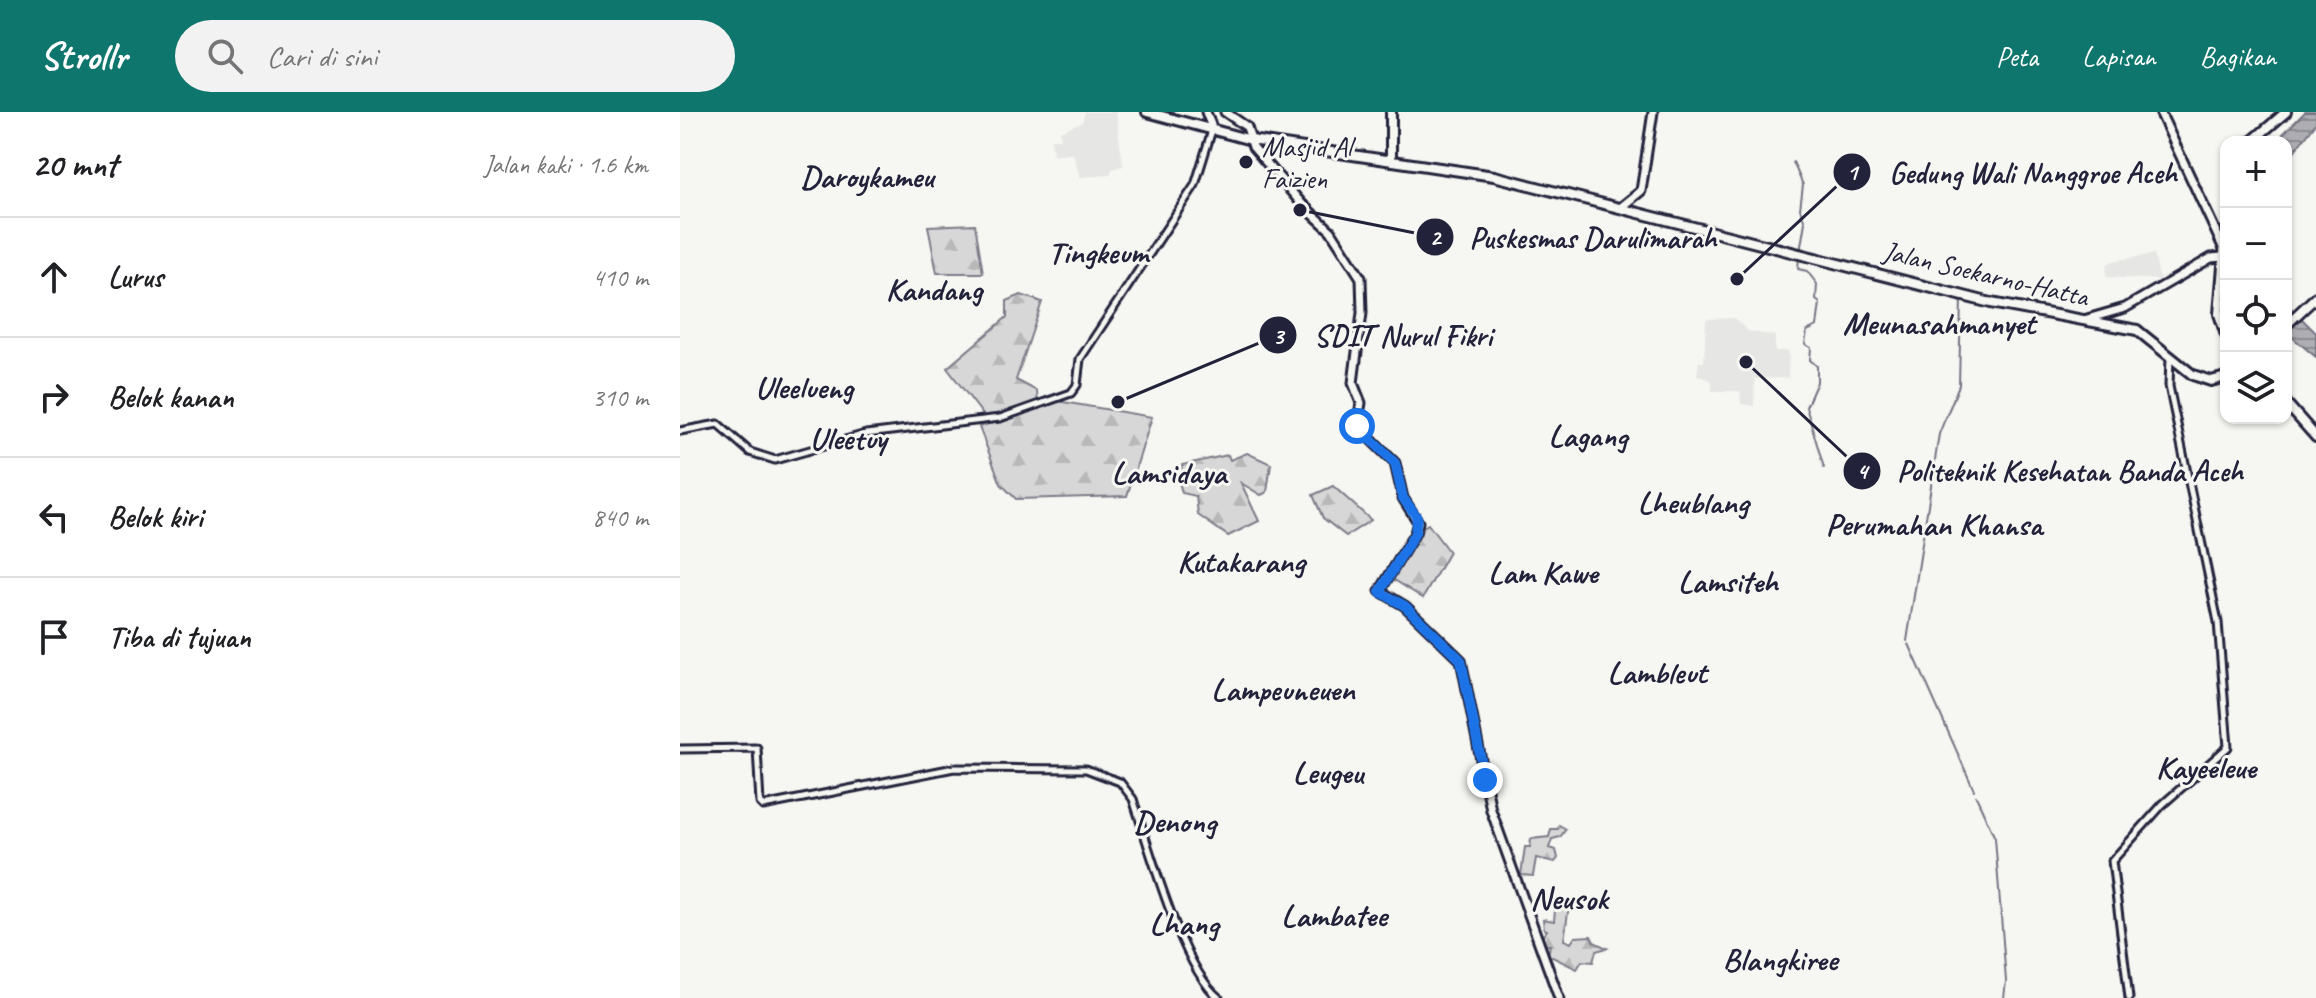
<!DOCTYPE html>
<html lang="id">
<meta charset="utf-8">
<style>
body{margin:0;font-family:Caveat,sans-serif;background:#f2f2f2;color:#202124}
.controls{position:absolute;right:24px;top:24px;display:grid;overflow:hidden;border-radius:16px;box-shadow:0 2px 6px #0004}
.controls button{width:72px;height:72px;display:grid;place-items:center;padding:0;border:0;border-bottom:2px solid #e0e0e0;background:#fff;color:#202124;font:40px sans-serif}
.stop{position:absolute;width:24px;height:24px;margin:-18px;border:6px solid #1a73e8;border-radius:50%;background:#fff}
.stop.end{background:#1a73e8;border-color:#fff;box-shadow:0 2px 8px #0008}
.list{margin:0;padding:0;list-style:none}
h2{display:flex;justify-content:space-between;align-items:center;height:104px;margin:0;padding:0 32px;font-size:34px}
h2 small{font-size:26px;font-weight:400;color:#757577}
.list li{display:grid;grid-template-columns:52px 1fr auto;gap:24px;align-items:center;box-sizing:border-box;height:120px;padding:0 32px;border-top:2px solid #e0e0e0}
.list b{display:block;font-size:30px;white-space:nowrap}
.list em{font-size:26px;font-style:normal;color:#757577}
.icon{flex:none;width:44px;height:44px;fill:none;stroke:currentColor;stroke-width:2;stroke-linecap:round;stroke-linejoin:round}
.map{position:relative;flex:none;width:1636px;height:886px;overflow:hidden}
header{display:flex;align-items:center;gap:48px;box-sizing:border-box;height:112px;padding:0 40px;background:#0f766e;color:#fff}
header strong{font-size:38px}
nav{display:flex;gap:44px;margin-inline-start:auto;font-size:28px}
.search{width:560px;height:72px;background:#f2f2f2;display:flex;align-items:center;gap:20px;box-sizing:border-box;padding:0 28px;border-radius:44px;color:#757577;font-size:30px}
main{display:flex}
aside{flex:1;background:#fff}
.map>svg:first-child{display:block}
.built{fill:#e6e6e4}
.forest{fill:url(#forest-firs);stroke:#7c7c89;stroke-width:2}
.water{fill:url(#water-rules);stroke:#757583;stroke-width:2}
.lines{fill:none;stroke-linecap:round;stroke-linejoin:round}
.stream{stroke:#757583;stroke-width:2}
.minor-casing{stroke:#22223b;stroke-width:11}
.major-casing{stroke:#22223b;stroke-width:13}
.highway-casing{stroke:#22223b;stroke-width:14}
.minor{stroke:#f6f6f2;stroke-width:5}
.major{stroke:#f6f6f2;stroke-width:7}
.highway{stroke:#f6f6f2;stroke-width:8}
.route{stroke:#1a73e8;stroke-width:10}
.poi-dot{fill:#22223b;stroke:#f6f6f2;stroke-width:3}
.labels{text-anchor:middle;stroke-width:6;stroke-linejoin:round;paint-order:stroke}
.poi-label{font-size:28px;fill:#22223b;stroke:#f6f6f2;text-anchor:start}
.street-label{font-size:28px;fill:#22223b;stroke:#f6f6f2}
.quarter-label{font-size:32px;font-weight:bold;fill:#22223b;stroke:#f6f6f2}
.leader{fill:none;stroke:#22223b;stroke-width:3}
.callout-dot{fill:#22223b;stroke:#f6f6f2;stroke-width:3}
.mark-label{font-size:24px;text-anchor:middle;font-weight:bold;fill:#fff}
.callout-label{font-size:30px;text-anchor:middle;font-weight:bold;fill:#22223b;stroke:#f6f6f2;stroke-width:6;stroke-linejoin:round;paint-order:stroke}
</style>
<header>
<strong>Strollr</strong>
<div class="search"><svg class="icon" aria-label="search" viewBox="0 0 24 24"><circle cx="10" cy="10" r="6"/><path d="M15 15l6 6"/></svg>Cari di sini</div>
<nav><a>Peta</a><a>Lapisan</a><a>Bagikan</a></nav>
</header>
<main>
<aside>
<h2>20 mnt<small>Jalan kaki · 1.6 km</small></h2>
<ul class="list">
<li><svg class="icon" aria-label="ahead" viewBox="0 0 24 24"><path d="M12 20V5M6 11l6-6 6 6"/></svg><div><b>Lurus</b></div><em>410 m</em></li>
<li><svg class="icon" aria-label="right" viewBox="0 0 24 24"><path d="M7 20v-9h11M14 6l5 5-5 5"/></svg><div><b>Belok kanan</b></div><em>310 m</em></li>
<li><svg class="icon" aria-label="left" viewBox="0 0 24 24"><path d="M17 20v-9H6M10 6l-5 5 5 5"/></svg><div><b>Belok kiri</b></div><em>840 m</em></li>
<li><svg class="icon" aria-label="arrive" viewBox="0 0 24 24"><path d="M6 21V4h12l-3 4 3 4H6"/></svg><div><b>Tiba di tujuan</b></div></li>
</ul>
</aside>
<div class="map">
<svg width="1636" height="886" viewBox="0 0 1636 886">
<defs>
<pattern id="forest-firs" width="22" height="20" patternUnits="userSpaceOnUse" patternTransform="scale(2)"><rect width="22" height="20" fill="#d7d7d7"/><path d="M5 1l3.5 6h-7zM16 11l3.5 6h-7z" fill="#b8b8b9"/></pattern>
<pattern id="water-rules" width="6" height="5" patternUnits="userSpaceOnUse" patternTransform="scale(2)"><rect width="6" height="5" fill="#adadb3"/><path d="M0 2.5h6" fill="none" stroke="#8c8c93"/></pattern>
</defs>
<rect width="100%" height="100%" fill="#f6f6f2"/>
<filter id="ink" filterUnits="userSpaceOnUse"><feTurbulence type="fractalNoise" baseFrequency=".0125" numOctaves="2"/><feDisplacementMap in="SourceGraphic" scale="16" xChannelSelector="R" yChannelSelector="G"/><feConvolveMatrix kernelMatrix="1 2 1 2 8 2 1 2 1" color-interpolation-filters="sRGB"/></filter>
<g filter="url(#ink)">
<!-- built -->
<path class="built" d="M405,0H436L443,54L432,57L430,63L400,65L393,42L373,43L371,27H381L380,19L402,10Z
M1474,142L1480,168L1426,165L1427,153L1433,149Z
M1054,206L1068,219L1095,224V239H1109L1108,266L1070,267L1075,268L1074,294L1061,292L1060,279H1032V269L1017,263L1019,250H1024L1026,207Z"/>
<!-- forest -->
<path class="forest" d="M295,112L303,161H257L248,114Z
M341,183L362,190L336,268L357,279L358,292L307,308L267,256L327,205V189Z
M377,289L472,305L447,384L336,387L321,372L299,315Z
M567,341L591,352L587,380L581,383L561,371L579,409L548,424L518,403L516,384L502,381L499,370L502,353L548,343L550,348Z
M653,374L691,408L666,424L643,406L633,383Z
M748,412L769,440L743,486L708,464L732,422Z
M879,713L886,717L880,725L872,727L869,736L876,738L878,746L875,750L856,746L853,764L841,763L845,735H850L851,727L869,725L871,717H878Z
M881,791L889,794L884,828L891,831L895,825L911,824L914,830L927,836L916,839L913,850L902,849L897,857L868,843L870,833L862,834L860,828L867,818L864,817L863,807L874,809L875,797Z"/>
<!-- water -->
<path class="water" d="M1625,0H1636V11L1606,50V30H1595Z
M1606,191L1636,221V245L1606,220Z"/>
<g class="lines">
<!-- stream -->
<path class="stream" d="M1113,50L1123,73L1120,97L1125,110L1120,140
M1119,146L1118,157L1127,159L1137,172L1136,188L1140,191L1137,214L1127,219L1125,232L1131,236L1130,248L1137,254V270L1126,295L1144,356
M1266,305L1279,273L1281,186
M1227,529L1259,322L1265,307
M1229,532L1294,678
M1296,684L1315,726L1326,869L1324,886"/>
<!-- minor casing -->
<g class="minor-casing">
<path id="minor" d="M0,319L38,312L70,340L95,348L186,322L320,306L391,281L397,273L400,247L515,73L532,18
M0,637L77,636L80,691L83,694L274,656L406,657L440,670L453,687C469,735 502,857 539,886
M1449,886L1432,749L1483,692L1548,635L1538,510L1489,274L1490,245"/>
</g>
<!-- major casing -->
<g class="major-casing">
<path id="major" d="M526,0L531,13
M545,0L567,15L573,35L622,92L651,119L681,166L682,201L673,271L681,291L677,314L715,351L723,386L738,410L735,421L700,479L725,494L781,548L811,698L879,886
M1480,0L1543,135
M940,96L961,79L973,0
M1407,207L1445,196L1531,146L1542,145"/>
</g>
<!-- highway casing -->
<g class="highway-casing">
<path id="highway" d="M467,0L571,28L814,64L1311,191L1457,218L1513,263L1531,269L1546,265
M711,0V49
M1571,30L1606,0
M1546,118L1539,202L1546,223
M1606,213L1636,185
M1606,291L1636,325"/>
</g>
<!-- minor -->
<use href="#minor" class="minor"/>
<!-- major -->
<use href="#major" class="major"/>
<!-- highway -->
<use href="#highway" class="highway"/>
</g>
</g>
<g class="lines" filter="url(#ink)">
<!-- route -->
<path class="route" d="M677,314L715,351L723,386L737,405L735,421L700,480L725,494L781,548L805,668"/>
</g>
<!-- markers -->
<circle class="poi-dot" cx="566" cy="50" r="8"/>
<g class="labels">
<!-- poi labels -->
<g class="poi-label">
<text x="582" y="44">Masjid Al<tspan x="582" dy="32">Faizien</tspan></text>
</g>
<!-- street labels -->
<g class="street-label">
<text transform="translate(1306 161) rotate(13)" y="10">Jalan Soekarno-Hatta</text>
</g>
<!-- quarter labels -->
<g class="quarter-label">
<text x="187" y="75">Daroykameu</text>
<text x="418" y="151">Tingkeum</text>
<text x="254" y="188">Kandang</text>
<text x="1259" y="222">Meunasahmanyet</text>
<text x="124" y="286">Uleelueng</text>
<text x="908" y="334">Lagang</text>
<text x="168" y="337">Uleetuy</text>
<text x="489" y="371">Lamsidaya</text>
<text x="1013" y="401">Lheublang</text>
<text x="1254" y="423">Perumahan Khansa</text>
<text x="561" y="460">Kutakarang</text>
<text x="863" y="471">Lam Kawe</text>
<text x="1048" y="480">Lamsiteh</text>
<text x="977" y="571">Lambleut</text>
<text x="603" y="588">Lampeuneuen</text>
<text x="1526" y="666">Kayeeleue</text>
<text x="648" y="671">Leugeu</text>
<text x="495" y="720">Denong</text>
<text x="889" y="797">Neusok</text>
<text x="654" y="814">Lambatee</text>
<text x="504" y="822">Lhang</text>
<text x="1100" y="858">Blangkiree</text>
</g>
</g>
<!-- callouts -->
<path class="leader" d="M1057 167L1172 60M620 98L755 125M438 290L598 223M1066 250L1182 359"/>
<g class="callout-dot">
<circle cx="1057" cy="167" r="8"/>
<circle cx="620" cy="98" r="8"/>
<circle cx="438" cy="290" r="8"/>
<circle cx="1066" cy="250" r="8"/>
<circle cx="1172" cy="60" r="20"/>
<circle cx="755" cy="125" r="20"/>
<circle cx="598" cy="223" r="20"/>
<circle cx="1182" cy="359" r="20"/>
</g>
<g class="mark-label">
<text x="1172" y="68">1</text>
<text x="755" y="133">2</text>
<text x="598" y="232">3</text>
<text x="1182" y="367">4</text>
</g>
<g class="callout-label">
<text x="1353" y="71">Gedung Wali Nanggroe Aceh</text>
<text x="913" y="136">Puskesmas Darulimarah</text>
<text x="723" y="234">SDIT Nurul Fikri</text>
<text x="1390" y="369">Politeknik Kesehatan Banda Aceh</text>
</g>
</svg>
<div class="controls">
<button>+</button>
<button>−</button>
<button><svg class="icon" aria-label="locate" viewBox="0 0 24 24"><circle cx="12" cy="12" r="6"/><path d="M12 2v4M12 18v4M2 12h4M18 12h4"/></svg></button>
<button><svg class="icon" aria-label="layers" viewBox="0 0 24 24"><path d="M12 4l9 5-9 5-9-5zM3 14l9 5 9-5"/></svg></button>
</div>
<div class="stop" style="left:677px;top:314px"></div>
<div class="stop end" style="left:805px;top:668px"></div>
</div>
</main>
